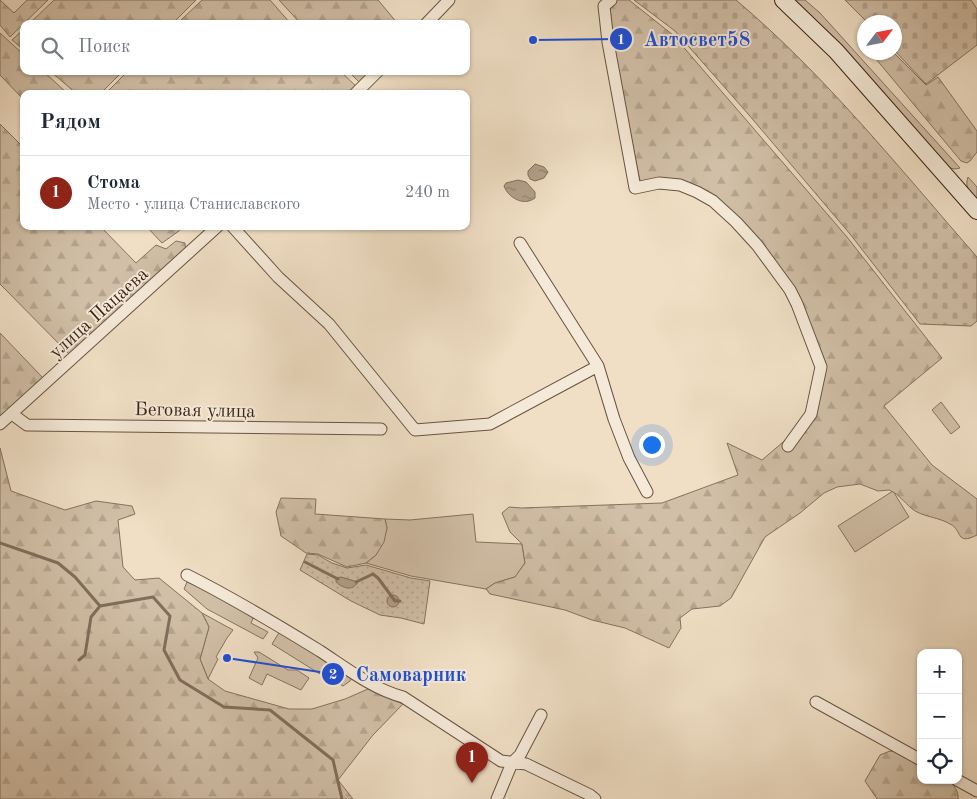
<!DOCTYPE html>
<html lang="ru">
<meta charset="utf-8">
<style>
body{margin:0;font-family:"Old Standard TT",serif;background:#f6f6f7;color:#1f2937}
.controls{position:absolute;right:15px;bottom:15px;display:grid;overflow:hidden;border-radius:10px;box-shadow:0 1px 4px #0004}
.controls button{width:45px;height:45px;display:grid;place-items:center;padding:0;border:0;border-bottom:1px solid #e0e1e3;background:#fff;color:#1f2937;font:25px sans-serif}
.compass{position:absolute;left:857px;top:15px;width:45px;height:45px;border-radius:50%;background:#fff;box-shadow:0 1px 4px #0004;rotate:58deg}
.you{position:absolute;left:651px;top:444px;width:18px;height:18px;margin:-12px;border:4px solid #fff;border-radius:50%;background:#1a73e8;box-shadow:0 0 0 8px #1a73e833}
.badge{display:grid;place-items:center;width:32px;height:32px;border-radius:50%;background:#8f2418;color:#fff;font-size:16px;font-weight:700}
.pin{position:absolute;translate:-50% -41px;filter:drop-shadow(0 1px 2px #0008)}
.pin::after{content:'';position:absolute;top:26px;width:18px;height:15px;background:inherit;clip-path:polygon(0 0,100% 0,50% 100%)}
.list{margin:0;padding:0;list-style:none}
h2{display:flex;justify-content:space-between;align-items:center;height:65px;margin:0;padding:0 20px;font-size:21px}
h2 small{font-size:16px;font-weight:400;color:#747a83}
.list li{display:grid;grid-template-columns:32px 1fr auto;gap:15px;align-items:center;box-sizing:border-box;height:75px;padding:0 20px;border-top:1px solid #e0e1e3}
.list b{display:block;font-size:19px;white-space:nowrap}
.list p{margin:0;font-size:16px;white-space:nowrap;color:#747a83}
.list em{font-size:16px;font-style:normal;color:#747a83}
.icon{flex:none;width:28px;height:28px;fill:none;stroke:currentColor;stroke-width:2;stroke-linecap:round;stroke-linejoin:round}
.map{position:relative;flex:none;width:977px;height:799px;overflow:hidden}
.search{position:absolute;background:#fff;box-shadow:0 1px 4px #0004;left:20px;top:20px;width:450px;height:55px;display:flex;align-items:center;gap:12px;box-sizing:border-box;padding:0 18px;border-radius:10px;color:#747a83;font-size:19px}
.panel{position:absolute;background:#fff;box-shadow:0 1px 4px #0004;left:20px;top:90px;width:450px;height:140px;border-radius:10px}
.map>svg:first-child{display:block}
.green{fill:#d1bfa7;stroke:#86725f}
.forest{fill:url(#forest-firs);stroke:#86725f}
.cemetery{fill:url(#cemetery-stones);stroke:#86725f}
.park{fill:url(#park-dots);stroke:#86725f}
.water{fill:url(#water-ripples);stroke:#826e5c}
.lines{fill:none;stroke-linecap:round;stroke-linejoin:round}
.stream{stroke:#826e5c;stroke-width:3}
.street-casing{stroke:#685342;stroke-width:13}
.secondary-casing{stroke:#3b2417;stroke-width:18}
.street{stroke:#f5ead9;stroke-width:11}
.secondary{stroke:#f5ead9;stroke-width:16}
.labels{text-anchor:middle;stroke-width:4;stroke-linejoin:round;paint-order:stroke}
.street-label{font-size:19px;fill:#3b2417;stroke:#f5ead9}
.leader{fill:none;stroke:#1d4ed8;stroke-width:2}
.callout-dot{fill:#1d4ed8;stroke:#f5ead9;stroke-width:2}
.mark-label{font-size:15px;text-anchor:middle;font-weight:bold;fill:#fff}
.callout-label{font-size:20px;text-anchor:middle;font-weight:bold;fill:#1d4ed8;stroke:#f5ead9;stroke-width:4;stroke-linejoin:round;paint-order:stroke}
</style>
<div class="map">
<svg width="977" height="799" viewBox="0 0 977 799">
<defs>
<pattern id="forest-firs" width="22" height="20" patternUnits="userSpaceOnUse" patternTransform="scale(1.25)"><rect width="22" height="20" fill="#d1bfa7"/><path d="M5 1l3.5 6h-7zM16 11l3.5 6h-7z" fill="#b4a48f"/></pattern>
<pattern id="cemetery-stones" width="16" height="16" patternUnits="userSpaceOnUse" patternTransform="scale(1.25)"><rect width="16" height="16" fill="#d1bfa7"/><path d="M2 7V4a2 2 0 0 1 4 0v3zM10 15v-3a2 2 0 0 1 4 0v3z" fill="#b4a48f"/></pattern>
<pattern id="park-dots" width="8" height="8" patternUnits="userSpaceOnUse" patternTransform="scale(1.25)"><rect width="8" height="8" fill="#d1bfa7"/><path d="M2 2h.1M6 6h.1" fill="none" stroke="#b4a48f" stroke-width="1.8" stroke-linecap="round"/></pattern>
<pattern id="water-ripples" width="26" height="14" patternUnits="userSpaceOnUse" patternTransform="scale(1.25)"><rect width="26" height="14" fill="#b29f8a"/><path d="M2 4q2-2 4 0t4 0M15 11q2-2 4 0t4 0" fill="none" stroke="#928170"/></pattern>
</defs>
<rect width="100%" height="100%" fill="#f0dfc5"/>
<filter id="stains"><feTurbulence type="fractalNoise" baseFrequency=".004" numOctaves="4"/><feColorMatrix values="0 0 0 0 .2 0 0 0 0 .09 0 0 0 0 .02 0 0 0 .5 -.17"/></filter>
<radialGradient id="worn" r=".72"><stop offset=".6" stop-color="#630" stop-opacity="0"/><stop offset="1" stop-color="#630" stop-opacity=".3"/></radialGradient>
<!-- green -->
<path class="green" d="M793,0H805L820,13L960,168L955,169L950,168Z
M968,177L977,187V201C971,193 964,188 968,177Z
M941,402L960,427L951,434L932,410Z
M893,491L909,517L855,552L838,526Z
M473,514L476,542L522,544L525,563L515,577L495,583L486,589L411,576L366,563L376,555L387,528L385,519L410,520Z
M187,582L225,598L254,616L251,623L268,632L263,639L207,609L184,589Z
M202,613L233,630L227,638L216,657L218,659L208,679L200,659L209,627Z
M280,631L330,662L320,674L272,644Z
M254,652H259L288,670H297L309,678L301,690L267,674L262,685L249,678L258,658Z
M340,667L354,675L350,681L343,686L330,678Z"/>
<!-- forest -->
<path class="forest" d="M0,0L14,13L27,0H48L10,37L0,25Z
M54,0H196L172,24H29Z
M202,0H270L291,24H177Z
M279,0H378L398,24H301Z
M617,0H629L673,35L847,237L942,358L884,406L932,465L977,499V535C955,546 963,530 950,524C940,518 927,517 917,512C906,506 900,494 889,490L878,491L860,484L837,487L824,493L800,513L765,537L731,598L720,606L692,609L680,618L681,628L669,648L625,628L592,620L565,610L490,594L486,589L495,583L515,577L525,563L522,544L510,532L502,513L509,507L521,508L662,503L738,475L727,443L762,460L816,414L825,361L801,301L715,197L640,182L612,40L610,6Z
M24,29V50L12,40Z
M0,33L24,55V71H43L68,94H24V100L0,75Z
M871,53H894L926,85L938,77L977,131V152L970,161L967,163L961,161Z
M50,71H123L100,94H77Z
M128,71H340L358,88L352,94H105Z
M348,71H373L361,84Z
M0,124L24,148V226H100L136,263L156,245L166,249L176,241L185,243L186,254L71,356L0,284Z
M146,226H181L179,231L162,243Z
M0,333L44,379L0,420Z
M0,448L11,491L65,510L96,501L132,506L135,514L118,520L123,567L135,580L159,578L202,613L209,627L200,659L208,679L225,691L289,709H312L345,699L368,689L403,704L373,735L338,780L353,799H0Z
M281,498L316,499L315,514L385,519L387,528L384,542L376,555L366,563L347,567L318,554L306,553L281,536L276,512Z
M890,751L898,752L921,762V780H949C954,786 959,791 958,799H877L865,781L880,755Z"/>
<!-- cemetery -->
<path class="cemetery" d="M634,0H736C826,76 900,169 977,257V321L971,326L920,324L850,234L749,115L675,31Z
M845,0H971L977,9V45L926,84L895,51L894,22H867Z"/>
<!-- park -->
<path class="park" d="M307,554L318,555L332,563L347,568L366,565L411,578L430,581L424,624L401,618L380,615L351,601L300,570Z"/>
<!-- water -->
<path class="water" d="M535,164L544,167L548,172L544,178L535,181L530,179L528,175V171Z
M518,180L526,182L535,192V198C523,207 508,197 504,186L506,183Z
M341,577L358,582C352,592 343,588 336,582V578Z
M387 601a6 6 0 1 1 12 0a6 6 0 1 1-12 0Z"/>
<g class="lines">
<!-- stream -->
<path class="stream" d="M0,543L58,563L75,577L100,606
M305,562L338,579
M356,582L373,574L378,578L395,601H400
M79,660L85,655L91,617L100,606L153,597L170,616L164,650L180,680L224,707L270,710L333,760L342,799"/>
<!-- street casing -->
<g class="street-casing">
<path id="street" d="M611,0L604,6L608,42L635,188L659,183L680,185L697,192L713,201L736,222L757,245L790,290L797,304L821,367L811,414L788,446
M426,24L449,0
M355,94L378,71
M232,226L278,277L329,324L415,430L490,424L598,366
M520,243L598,366L614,419L629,458L647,492
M12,414L27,425L381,429
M0,424L218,226
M187,575C233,598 276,624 320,651C346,668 373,689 403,697L501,761L526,764L590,795L595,799
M816,702L921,760
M957,780L977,791
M497,799L512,763L520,755L541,715"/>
</g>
<!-- secondary casing -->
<g class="secondary-casing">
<path id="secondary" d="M783,0L836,51L977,211"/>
</g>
<!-- street -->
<use href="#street" class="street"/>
<!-- secondary -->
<use href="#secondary" class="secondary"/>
</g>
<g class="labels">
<!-- street labels -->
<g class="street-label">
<text transform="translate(98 312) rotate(-42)" y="7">улица Пацаева</text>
<text transform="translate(195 409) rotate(1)" y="7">Беговая улица</text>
</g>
</g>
<!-- callouts -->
<path class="leader" d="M533 40L621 39M227 658L333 674"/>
<g class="callout-dot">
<circle cx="533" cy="40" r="5"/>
<circle cx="227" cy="658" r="5"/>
<circle cx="621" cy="39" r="12"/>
<circle cx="333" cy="674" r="12"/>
</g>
<g class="mark-label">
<text x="621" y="44">1</text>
<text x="333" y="679">2</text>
</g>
<g class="callout-label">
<text x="697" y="46">Автосвет58</text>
<text x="411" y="681">Самоварник</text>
</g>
<rect width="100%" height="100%" filter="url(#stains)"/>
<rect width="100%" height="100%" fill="url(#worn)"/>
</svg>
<div class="controls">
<button>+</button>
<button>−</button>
<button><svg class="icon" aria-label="locate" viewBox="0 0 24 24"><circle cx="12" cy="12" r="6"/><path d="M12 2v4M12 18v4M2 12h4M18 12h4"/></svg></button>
</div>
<svg class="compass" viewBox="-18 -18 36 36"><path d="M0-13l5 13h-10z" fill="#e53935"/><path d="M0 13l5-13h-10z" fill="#747a83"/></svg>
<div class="you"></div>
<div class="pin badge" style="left:472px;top:783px">1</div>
<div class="search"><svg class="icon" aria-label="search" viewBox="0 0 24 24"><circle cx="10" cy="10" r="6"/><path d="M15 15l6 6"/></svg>Поиск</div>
<section class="panel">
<h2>Рядом<small></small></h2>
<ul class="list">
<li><span class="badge">1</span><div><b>Стома</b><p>Место · улица Станиславского</p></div><em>240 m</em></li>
</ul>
</section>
</div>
